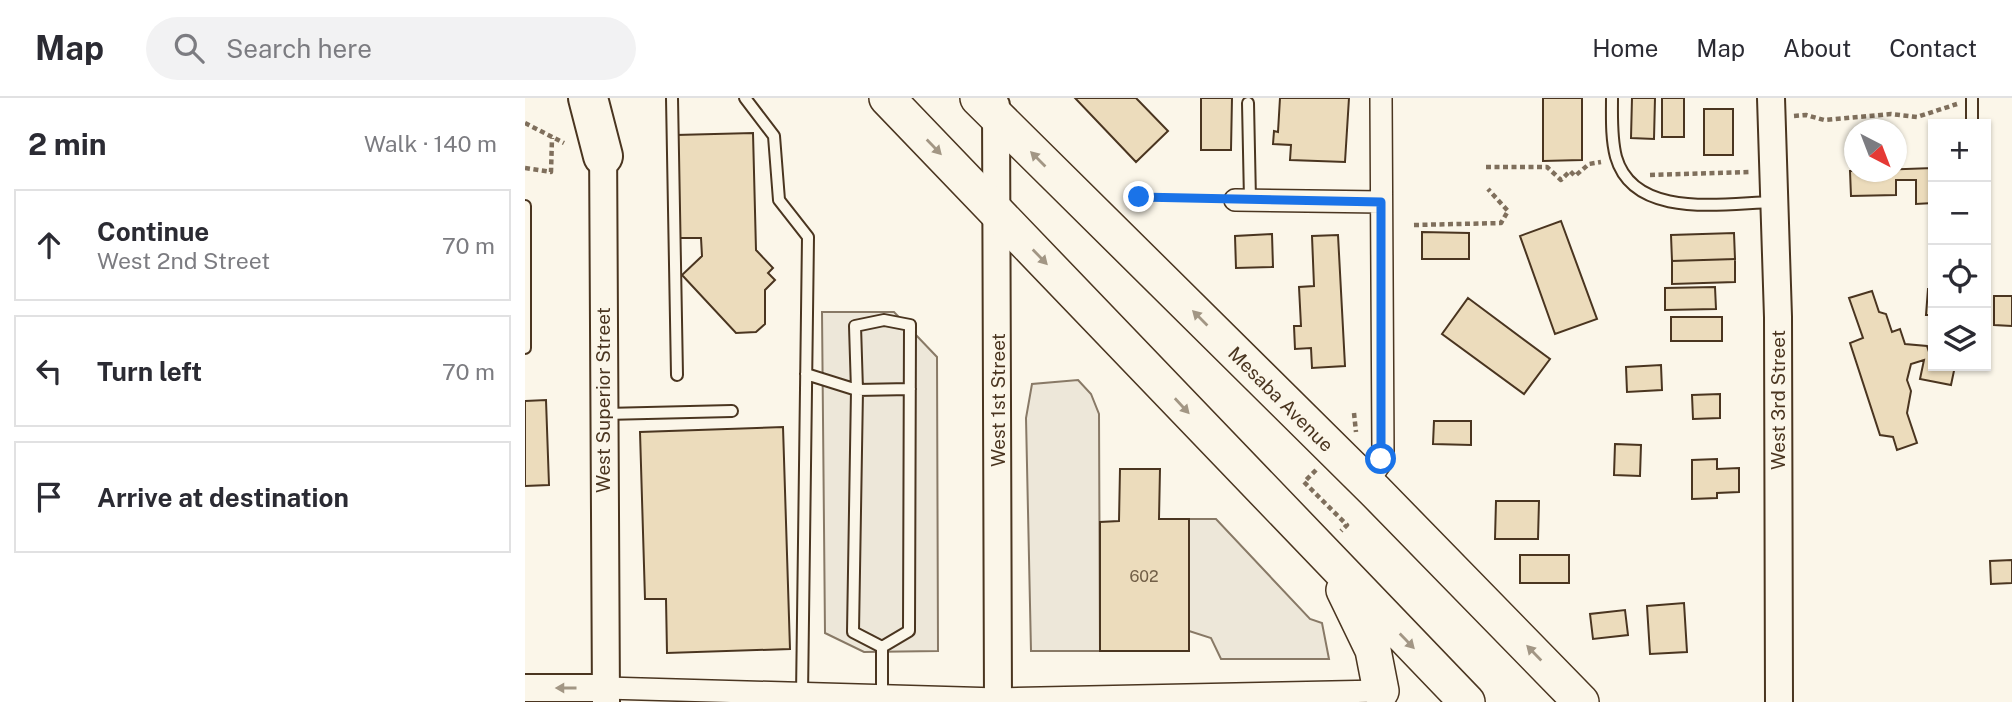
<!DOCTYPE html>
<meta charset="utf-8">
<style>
body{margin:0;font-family:"Public Sans",sans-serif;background:#f2f2f3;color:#2b2b33}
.controls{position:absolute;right:21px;top:21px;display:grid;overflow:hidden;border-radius:0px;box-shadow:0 2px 5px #0004}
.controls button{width:63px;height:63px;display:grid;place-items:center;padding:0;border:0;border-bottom:2px solid #e1e1e2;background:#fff;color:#2b2b33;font:35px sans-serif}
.compass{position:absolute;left:1319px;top:21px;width:63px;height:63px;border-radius:50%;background:#fff;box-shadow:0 2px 5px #0004;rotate:138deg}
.stop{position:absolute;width:21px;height:21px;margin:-16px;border:5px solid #1a73e8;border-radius:50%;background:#fff}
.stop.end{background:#1a73e8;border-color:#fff;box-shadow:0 2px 7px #0008}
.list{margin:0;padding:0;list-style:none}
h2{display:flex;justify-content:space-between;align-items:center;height:91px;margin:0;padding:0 28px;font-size:30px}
h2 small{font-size:23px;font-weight:400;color:#7c7c81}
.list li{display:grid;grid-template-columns:46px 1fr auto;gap:21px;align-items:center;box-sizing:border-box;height:112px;margin:0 14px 14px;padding:0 14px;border:2px solid #e1e1e2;border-radius:0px}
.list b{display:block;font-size:26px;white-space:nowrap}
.list p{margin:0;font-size:23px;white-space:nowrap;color:#7c7c81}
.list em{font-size:23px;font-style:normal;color:#7c7c81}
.icon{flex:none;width:38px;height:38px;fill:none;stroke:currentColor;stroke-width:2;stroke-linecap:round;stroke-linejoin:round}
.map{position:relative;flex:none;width:1487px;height:604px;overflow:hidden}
header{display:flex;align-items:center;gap:42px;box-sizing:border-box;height:98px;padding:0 35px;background:#fff;border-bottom:2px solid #e1e1e2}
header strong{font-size:33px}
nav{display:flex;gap:38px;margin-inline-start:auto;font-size:24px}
.search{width:490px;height:63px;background:#f2f2f3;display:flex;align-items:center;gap:18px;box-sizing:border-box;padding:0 24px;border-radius:38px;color:#7c7c81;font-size:26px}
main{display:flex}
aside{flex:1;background:#fff}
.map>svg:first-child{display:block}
.parking{fill:#ede7d9;stroke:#887966;stroke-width:2}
.building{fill:#ecdcbc;stroke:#4a3520;stroke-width:2}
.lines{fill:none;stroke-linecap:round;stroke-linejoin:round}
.service-casing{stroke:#4a3520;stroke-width:14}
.minor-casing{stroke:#4a3520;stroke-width:24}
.tertiary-casing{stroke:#4a3520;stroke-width:30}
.trunk-casing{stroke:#4a3520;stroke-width:38}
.motorway-casing{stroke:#4a3520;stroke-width:42}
.path{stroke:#7f6f5c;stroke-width:4.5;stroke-dasharray:5 3.5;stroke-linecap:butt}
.service{stroke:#fbf6e9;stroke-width:10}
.minor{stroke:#fbf6e9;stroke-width:21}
.tertiary{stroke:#fbf6e9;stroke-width:26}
.trunk{stroke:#fbf6e9;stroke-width:35}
.motorway{stroke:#fbf6e9;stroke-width:38}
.oneway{fill:#a29684}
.route{stroke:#1a73e8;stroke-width:9}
.labels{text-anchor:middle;stroke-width:5;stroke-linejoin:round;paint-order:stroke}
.number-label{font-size:16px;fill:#725f47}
.street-label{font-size:19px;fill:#4a3520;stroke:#fbf6e9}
</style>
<header>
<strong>Map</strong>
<div class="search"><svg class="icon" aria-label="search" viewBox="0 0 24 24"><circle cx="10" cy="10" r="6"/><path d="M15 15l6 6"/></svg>Search here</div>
<nav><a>Home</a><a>Map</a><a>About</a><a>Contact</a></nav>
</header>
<main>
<aside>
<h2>2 min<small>Walk · 140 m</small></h2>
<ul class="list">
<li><svg class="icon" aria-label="ahead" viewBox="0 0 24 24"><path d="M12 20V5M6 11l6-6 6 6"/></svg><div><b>Continue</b><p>West 2nd Street</p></div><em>70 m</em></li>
<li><svg class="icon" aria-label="left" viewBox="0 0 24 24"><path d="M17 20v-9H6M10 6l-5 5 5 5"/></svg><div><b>Turn left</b></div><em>70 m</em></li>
<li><svg class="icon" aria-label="arrive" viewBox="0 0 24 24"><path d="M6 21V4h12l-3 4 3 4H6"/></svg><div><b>Arrive at destination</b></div></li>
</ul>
</aside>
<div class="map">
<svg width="1487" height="604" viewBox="0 0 1487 604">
<rect width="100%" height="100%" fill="#fbf6e9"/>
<!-- parking -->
<path class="parking" d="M297,214H369L412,259L413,553L339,554L300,535Z
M553,282L566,296L574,316L575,553H506L501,320L507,286Z
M664,421H691L785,521L797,525L804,561H696L686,540L664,533Z"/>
<!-- building -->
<path class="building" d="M550,0H611L643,33L611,64Z
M676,0H707L706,52H676Z
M755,0H824L820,64L765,62L766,47L748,46L749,33L753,34Z
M1018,0H1057V62L1018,63Z
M1107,0H1130L1129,41L1106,40Z
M1137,0H1159V39H1137Z
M1179,11H1208V57H1179Z
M228,35L231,152L248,170L243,175L250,182L240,192V226L231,234L211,235L157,177L177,158L176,140H154L151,37Z
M1408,70V105L1391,106V82H1371V97L1326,98L1325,73Z
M1036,123L1072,221L1030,236L995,138Z
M897,134L944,135V161H897Z
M1209,135L1210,161L1147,163L1146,137Z
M747,136L748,169L711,170L710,138Z
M813,137L820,268L787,270L786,250L770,251L769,228H776L774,189L789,188L787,138Z
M1210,161V184L1147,186V163Z
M1190,189L1191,211L1140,212V190Z
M1403,191H1408V217H1401Z
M1347,193L1354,214L1361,216L1367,234L1375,231L1380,246L1402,248L1405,257L1408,258V268H1430L1426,287L1395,281L1399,262L1386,266L1382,282L1386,293L1382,315L1392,345L1372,352L1368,339L1355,337L1325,245L1338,240L1324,200Z
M1469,198H1487V228L1469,227Z
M943,200L1025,261L999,296L917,236Z
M1146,219H1197V243H1146Z
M1136,267L1137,292L1102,294L1101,269Z
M1195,296V320L1168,321L1167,297Z
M21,302L24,387L0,388V303Z
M909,323H946V347L908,346Z
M258,329L265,551L142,555L141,501H120L115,334Z
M1090,346L1116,347L1115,378L1089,377Z
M1192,361V371L1214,370V394L1192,395V400L1167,401V362Z
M595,371H635L634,421H664V553H575V424L594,423Z
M971,403H1014L1013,441H970Z
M995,457H1044V485H995Z
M1487,462V485L1466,486L1465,463Z
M1159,505L1162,554L1125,556L1122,508Z
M1100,512L1103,537L1068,541L1065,516Z"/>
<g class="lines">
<!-- service casing -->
<g class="service-casing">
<path id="service" d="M147,0L152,277
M220,0L249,38L254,102L283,139L277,597
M1087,0C1087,19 1086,40 1091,59C1109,122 1199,105 1248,104
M1447,0V26
M723,5L725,102
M0,108V250
M359,222L385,227L384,533L357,549L328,534L332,292L330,228Z
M281,276L332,292L385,291
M80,316L207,313
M357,599V549"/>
</g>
<!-- minor casing -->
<g class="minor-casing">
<path id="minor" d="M710,102L856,104
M842,385L855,366L858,355L856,0
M81,590L473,601L856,593"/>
</g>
<!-- tertiary casing -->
<g class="tertiary-casing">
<path id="tertiary" d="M1246,0L1253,219L1254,604
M471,7L473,604
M78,40L81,604
M0,590H81"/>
</g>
<!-- trunk casing -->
<g class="trunk-casing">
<path id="trunk" d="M362,0L942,604
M453,0L850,393L1056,604
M819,492L848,552L856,593"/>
</g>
<!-- motorway casing -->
<g class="motorway-casing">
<path id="motorway" d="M63,0L78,58"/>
</g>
<!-- path -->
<path class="path" d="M1269,18L1281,17L1299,22L1366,16L1392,19L1432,6
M0,25L39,45
M961,69H1022L1036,82L1045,73L1050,78L1064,66L1076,64
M0,70L26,74L27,40
M1125,77L1224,74
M602,104L614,99L692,101
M889,127L976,125L983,113L963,91
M829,315L831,334
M791,372L779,384L822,427L816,433"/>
<!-- service -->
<use href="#service" class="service"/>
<!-- minor -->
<use href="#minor" class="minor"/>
<!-- tertiary -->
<use href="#tertiary" class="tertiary"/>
<!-- trunk -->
<use href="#trunk" class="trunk"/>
<!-- motorway -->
<use href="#motorway" class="motorway"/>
</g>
<!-- one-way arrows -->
<defs><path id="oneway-solid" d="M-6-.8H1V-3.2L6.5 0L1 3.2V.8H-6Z" transform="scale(1.75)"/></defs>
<g class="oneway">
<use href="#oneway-solid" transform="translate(409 49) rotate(46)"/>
<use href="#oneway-solid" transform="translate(513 61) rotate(-135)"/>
<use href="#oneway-solid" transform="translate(515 159) rotate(46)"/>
<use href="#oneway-solid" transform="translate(675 220) rotate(-135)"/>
<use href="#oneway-solid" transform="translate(657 308) rotate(47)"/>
<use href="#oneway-solid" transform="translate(882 543) rotate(46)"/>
<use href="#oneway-solid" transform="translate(1009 555) rotate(-134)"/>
<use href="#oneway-solid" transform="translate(41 590) rotate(180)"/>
</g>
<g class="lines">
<!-- route -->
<path class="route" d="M614,99L856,104V361"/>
</g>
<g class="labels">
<!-- number labels -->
<g class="number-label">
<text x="619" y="484">602</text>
</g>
<!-- street labels -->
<g class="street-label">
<text transform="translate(756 301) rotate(45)" y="7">Mesaba Avenue</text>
<text transform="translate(78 302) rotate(-90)" y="7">West Superior Street</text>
<text transform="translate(473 302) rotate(-90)" y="7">West 1st Street</text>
<text transform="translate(1253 302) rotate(-90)" y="7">West 3rd Street</text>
</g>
</g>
</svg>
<div class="controls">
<button>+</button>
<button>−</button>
<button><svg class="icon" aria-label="locate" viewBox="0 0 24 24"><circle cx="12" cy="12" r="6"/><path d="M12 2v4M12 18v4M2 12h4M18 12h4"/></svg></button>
<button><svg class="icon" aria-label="layers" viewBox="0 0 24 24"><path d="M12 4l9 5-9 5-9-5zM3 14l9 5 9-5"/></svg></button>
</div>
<svg class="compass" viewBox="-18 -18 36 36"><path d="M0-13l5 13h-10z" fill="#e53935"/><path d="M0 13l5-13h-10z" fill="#7c7c81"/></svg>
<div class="stop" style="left:856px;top:361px"></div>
<div class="stop end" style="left:614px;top:99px"></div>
</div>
</main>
